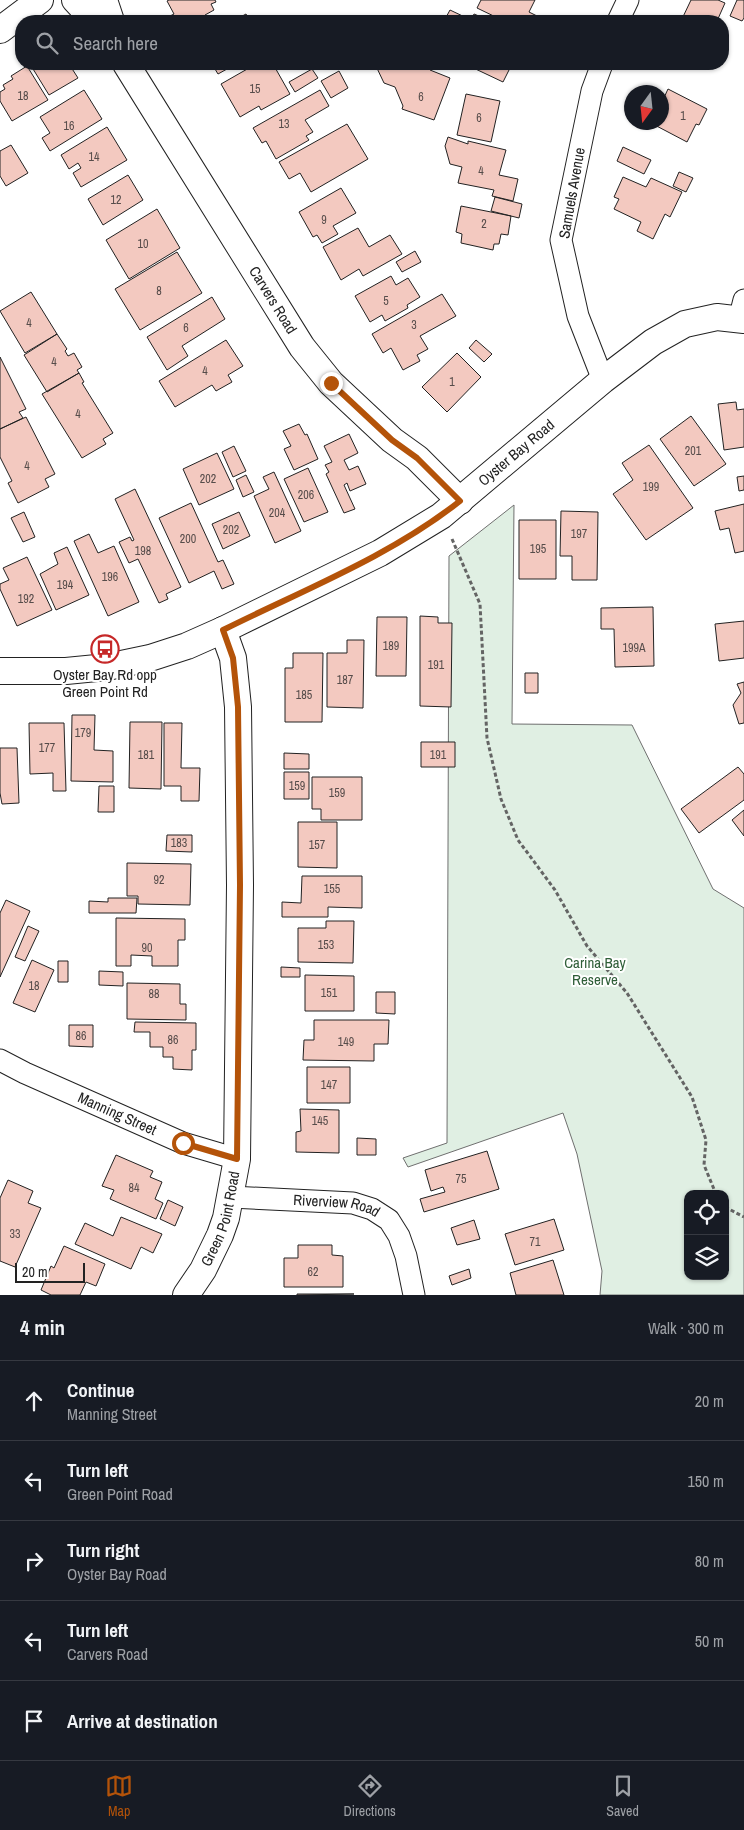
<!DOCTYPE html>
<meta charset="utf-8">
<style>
body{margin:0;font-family:"Archivo Narrow",sans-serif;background:#242831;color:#f1f3f6}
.controls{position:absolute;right:15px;bottom:15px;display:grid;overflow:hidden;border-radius:10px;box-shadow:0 1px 4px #0004}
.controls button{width:45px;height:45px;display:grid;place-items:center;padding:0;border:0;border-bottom:1px solid #363941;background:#171b24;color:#f1f3f6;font:25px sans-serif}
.compass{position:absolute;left:624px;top:85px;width:45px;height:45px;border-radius:50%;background:#171b24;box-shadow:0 1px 4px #0004;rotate:195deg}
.scale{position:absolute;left:15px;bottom:12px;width:70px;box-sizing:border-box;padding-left:5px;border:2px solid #222;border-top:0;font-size:14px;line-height:18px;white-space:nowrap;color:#222;-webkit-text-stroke:4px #fff;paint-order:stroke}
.stop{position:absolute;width:15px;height:15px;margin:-11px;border:4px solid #b45309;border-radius:50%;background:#fff}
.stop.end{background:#b45309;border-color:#fff;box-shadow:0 1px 5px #0008}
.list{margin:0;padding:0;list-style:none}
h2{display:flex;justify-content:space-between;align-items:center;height:65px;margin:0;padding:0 20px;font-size:21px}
h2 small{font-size:16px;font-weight:400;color:#9ea1a6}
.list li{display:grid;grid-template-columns:32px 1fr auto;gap:15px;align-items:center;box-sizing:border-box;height:80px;padding:0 20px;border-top:1px solid #363941}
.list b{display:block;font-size:19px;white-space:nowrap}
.list p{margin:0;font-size:16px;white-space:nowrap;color:#9ea1a6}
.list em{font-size:16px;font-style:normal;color:#9ea1a6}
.icon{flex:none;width:28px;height:28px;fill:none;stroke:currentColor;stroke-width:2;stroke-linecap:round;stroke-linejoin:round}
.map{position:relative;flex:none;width:744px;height:1295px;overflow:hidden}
.search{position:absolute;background:#171b24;box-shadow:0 1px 4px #0004;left:15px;right:15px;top:15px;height:55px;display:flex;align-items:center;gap:12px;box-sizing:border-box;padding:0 18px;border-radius:20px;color:#9ea1a6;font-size:19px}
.sheet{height:465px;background:#171b24}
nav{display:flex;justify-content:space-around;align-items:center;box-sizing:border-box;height:70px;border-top:1px solid #363941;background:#171b24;font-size:14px;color:#9ea1a6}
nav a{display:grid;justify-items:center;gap:2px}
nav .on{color:#b45309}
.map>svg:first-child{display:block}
.green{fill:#e0efe3;stroke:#6f6f6f;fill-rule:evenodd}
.building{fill:#f3c9c0;stroke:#222}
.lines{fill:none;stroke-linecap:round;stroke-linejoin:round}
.minor-casing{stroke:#222;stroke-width:23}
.tertiary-casing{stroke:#222;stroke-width:28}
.path{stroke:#646464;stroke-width:3;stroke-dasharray:4 2.5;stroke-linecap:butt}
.minor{stroke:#fff;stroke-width:21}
.tertiary{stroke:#fff;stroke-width:26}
.route{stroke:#b45309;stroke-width:6}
.labels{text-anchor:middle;stroke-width:4;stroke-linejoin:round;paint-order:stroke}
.number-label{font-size:12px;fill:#564c4a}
.street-label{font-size:15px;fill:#222;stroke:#fff}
.poi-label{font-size:15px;fill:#222;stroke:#fff}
.park-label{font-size:15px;fill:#2f5e38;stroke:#fff}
</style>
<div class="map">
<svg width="744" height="1295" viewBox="0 0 744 1295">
<rect width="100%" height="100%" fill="#fff"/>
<!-- green -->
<path class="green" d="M514,505L512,724L632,725L713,889L744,908V1295H600L602,1271L577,1154L563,1113L408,1167L403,1158L447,1143L449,556ZM688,1194H725V1276H688Z"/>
<!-- building -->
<path class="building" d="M169,0H215L216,2L211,4L214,10L205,15L208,21H170L168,17L174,14L167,1Z
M481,0H535L529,12L537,16L534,21H504L477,8Z
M691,0H718L725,3L717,21H681Z
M737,0H744V18L742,21L730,16Z
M450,10L471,20L474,14L491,21H444Z
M246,14L250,21H233Z
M30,64H69L78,78L49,95Z
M212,64H236L218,74Z
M256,64H273L290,94L261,110L259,106L240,117L221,84Z
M375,64H432L430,70L450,78L434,120L402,109L403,106L395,87L384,83Z
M465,64H505L504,66L510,68L503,82Z
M27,66L48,100L12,121L0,101V92L5,89L3,85L13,79L11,76Z
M312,69L318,78L295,92L289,82Z
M339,71L348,88L331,98L321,81Z
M668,89L707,109L699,125L696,124L687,142L649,122H662V102Z
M84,90L102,119L50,151L42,138L50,133L40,117Z
M320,90L329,106L305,120L313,132L306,136L309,140L276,159L266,141L262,143L253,128Z
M466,94L500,101L491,142L457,135Z
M347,124L368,159L311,192L300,173L289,179L279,162Z
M107,127L127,160L81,187L73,173L81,168L78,163L69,169L61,155Z
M448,137L468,144V141L506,150L499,175L518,179L513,201L492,196L494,190L458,183L462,167L450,164L445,146Z
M11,145L28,173L6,186L0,176V151Z
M623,147L651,160L644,174L617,161Z
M679,172L693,178L686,192L673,186Z
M128,175L143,200L103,225L88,199Z
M623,177L646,187L651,178L682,192L670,217L665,214L653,239L637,231L641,222L614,209L619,199L614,197Z
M341,188L356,213L333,226L338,234L322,243L317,235L313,237L299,212Z
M495,197L522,204L519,218L491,211Z
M461,206L511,216L508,235L501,234L499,244H494L493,250L461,243L462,234L456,232Z
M157,209L180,248L129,279L106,240Z
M358,228L369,247L390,235L402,254L363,276L359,269L341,280L323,247Z
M415,251L421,262L402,272L396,262Z
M177,252L202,293L140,330L115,289Z
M391,276L396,285L408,278L420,297L407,305L408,308L385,321L382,315L370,322L355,296Z
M31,292L57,334L25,353L0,311Z
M442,294L456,316L420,336L428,349L417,355L420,361L403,370L391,348L383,353L372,334Z
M212,297L225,319L182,346L188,356L167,370L147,337Z
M57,334L67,349L65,351L68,356L74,353L82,367L77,370L79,373L47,392L24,355Z
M226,340L243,366L228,375L232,382L216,391L212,385L175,407L159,381Z
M476,340L492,354L484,362L469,348Z
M457,353L481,377L447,412L422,387Z
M0,357L26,409L19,412L23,418L0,429Z
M79,373L84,382L82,383L113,433L103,439L106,444L82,458L42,394Z
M736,402L737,410L744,409V447L724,450L718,404Z
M691,416L726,464L694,486L660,439Z
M26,417L55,474L45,479L49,487L18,503L8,483L12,481L0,457V429Z
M299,424L305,435L307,434L318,459L294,470L284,449L291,446L283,431Z
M349,434L358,453L344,460L349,470L358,466L366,484L350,491L347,483L344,485L355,509L344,513L326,474L329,472L325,465L332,462L324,446Z
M649,445L693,508L646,540L613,494L633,480L622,463Z
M234,446L246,471L233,477L222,452Z
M217,453L234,489L199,505L183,469Z
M308,468L328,512L304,522L284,479Z
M274,472L301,531L275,543L254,496L269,489L263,477Z
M246,475L254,492L243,497L236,480Z
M744,476V490L739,491L737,477Z
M135,489L181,587L166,594L168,599L159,603L138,559L129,563L119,542L130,537L132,541L134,540L115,499Z
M191,503L218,562L223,560L234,584L222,589L214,571L189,583L159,518Z
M744,504V551L735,553L729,528L720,530L715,511Z
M561,511L598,512L597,580H572V556H560Z
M24,512L35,537L23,542L11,518Z
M239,512L250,536L223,549L212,524Z
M519,520H556V579H519Z
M89,534L98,553L114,546L139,602L108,616L74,541Z
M67,547L89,595L56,610L40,574L58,564L54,553Z
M27,557L52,610L17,626L0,589V584L9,580L3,568Z
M653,607L654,666L615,667L614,629H601V608Z
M420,616L438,617V623H452L451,707L420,706Z
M377,617H407L406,676H376Z
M744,621V658L719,661L715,624Z
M347,640H364L363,708L327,707V653H347Z
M293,653H323L322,722H285V668H293Z
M525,673H538V693H525Z
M744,682V723L739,724L733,705L741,693L737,684Z
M72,715H95L94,750L113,751V782L71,781Z
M130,722H162L161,789L129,788Z
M29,723H64L66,791H53V773L30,774Z
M164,723H182L181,768H200L199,801H181V786H164Z
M421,742H455V767H421Z
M0,748H17L19,803L2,804L0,793Z
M284,753L309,754V769H284Z
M738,767L744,774V800L699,833L681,809Z
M284,772H309V799H284Z
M312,777H362V820H321V809H312Z
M99,786H114V812H98Z
M744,810V836L732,820Z
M298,822H337V868L298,867Z
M167,835H192V852L166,851Z
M127,863L191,864L190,905L138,904V896H127Z
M302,876H362V908L328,907V917H282V902L301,903Z
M108,898H137L136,913H89V901L108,902Z
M6,900L30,911L0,977V913Z
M116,918L185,919V940H178V966H152V956L131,955V966H116Z
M326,921H354L353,963L298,962V928H326Z
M28,926L39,931L25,961L15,957Z
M32,960L54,970L35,1012L13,1003Z
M58,961H68V982H58Z
M281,967L300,968V977H281Z
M99,971L123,972V986L99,985Z
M305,975L354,976V1011H305Z
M127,983L180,984V1004H186V1020L127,1019Z
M376,992H395V1014L376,1013Z
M314,1020H389L388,1044H374V1061L303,1060L304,1040H314Z
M135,1022L196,1023V1050H192V1070L173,1069V1057H163V1047H150V1032H134Z
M69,1025H93V1047L69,1046Z
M307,1067H350V1103H307Z
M300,1109L339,1110V1153L296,1152V1132L301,1131Z
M357,1138L376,1139V1155H357Z
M487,1151L499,1189L424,1212L420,1199L445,1192L443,1187L431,1191L425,1170Z
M116,1155L153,1171L150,1177L162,1182L155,1199L163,1203L156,1219L110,1199L114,1190L102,1186Z
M8,1180L33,1191L28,1203L41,1208L15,1267L0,1261V1198Z
M168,1200L183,1207L175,1226L160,1219Z
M121,1217L162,1234L153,1253L141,1247L131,1269L75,1244L85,1223L113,1236Z
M554,1219L564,1250L515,1265L505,1234Z
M474,1220L480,1239L457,1245L451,1228Z
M298,1245H332V1255L343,1256V1287H284V1258H298Z
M64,1246L105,1264L96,1286L86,1282L80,1295H51L41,1290L51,1266L54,1268Z
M553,1260L564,1295H516L510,1273Z
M469,1269L471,1278L452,1285L449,1276Z
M297,1294H354L297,1295Z"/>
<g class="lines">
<!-- minor casing -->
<g class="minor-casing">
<g id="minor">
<path d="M618,21L628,0"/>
<path d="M602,64L592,91L561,240L578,316L603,380"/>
<path d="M739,320L744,300"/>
<path id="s1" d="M0,1060L25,1073L183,1143L237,1159"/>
<path id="s2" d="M231,1197L353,1203L372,1209L389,1220L399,1236L406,1256L414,1295"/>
</g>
</g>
<!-- tertiary casing -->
<g class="tertiary-casing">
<g id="tertiary">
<path d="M75,0L88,14L92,21"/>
<path d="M104,0L111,21"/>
<path d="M0,30L40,0"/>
<path id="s3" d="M126,64L302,347L331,383L392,440L417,458L460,501"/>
<path id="s4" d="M0,671H66L107,667L150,658L187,646L223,630L380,553L441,516L603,380L653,342L685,324L717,317L744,320"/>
<path id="s5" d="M186,1295L203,1270L220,1235L226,1218L237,1159L240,885L238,707L233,658L223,630"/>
</g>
</g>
<!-- path -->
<path class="path" d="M452,539L480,604L487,738L501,799L518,840L555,890L587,946L627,993L692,1097L706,1140L704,1165L716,1194
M725,1207L744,1217"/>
<!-- minor -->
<use href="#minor" class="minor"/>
<!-- tertiary -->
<use href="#tertiary" class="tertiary"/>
</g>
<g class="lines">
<!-- route -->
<path class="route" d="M183,1143L237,1159L240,885L238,707L233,658L223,630C303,590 389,557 460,501L417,458L392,440L331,383"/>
</g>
<!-- icons -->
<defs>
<g id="bus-ring" transform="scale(1.4375)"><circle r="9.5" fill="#fff" stroke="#c62828" stroke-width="1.5"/><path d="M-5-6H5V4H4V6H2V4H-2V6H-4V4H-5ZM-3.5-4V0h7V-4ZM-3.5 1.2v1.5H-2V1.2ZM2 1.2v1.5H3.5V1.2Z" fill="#c62828"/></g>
</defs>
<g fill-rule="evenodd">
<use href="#bus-ring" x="105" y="649"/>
</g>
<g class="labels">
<!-- number labels -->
<g class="number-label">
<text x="255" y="93">15</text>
<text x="23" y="100">18</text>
<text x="421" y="101">6</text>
<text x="683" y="120">1</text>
<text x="479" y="122">6</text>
<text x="284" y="128">13</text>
<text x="69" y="130">16</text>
<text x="94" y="161">14</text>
<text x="481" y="175">4</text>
<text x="116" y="204">12</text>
<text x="324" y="224">9</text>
<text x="484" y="228">2</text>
<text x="143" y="248">10</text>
<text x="159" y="295">8</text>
<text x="386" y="305">5</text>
<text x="29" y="327">4</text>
<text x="414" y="329">3</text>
<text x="186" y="332">6</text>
<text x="54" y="366">4</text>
<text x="205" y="375">4</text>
<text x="452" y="386">1</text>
<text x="78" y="418">4</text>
<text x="693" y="455">201</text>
<text x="27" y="470">4</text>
<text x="208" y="483">202</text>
<text x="651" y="491">199</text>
<text x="306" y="499">206</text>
<text x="277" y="517">204</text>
<text x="231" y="534">202</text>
<text x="579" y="538">197</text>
<text x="188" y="543">200</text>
<text x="538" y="553">195</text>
<text x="143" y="555">198</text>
<text x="110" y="581">196</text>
<text x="65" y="589">194</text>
<text x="26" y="603">192</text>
<text x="391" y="650">189</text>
<text x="634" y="652">199A</text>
<text x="436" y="669">191</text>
<text x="345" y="684">187</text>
<text x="304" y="699">185</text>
<text x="83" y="737">179</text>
<text x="47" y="752">177</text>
<text x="146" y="759">181</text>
<text x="438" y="759">191</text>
<text x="297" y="790">159</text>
<text x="337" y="797">159</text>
<text x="179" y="847">183</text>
<text x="317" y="849">157</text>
<text x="159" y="884">92</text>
<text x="332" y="893">155</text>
<text x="326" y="949">153</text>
<text x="147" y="952">90</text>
<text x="34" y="990">18</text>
<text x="329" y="997">151</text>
<text x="154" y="998">88</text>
<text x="81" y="1040">86</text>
<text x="173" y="1044">86</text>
<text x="346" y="1046">149</text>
<text x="329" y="1089">147</text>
<text x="320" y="1125">145</text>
<text x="461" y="1183">75</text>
<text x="134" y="1192">84</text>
<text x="15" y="1238">33</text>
<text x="535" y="1246">71</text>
<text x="313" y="1276">62</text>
</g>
<!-- street labels -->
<g class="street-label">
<text transform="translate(572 193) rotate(-80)" y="5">Samuels Avenue</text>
<text dy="5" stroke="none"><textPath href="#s3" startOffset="278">Carvers Road</textPath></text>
<text dy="5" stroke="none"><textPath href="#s4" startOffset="574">Oyster Bay Road</textPath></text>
<text dy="5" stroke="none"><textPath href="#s1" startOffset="129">Manning Street</textPath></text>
<text dy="5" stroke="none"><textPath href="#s2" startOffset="106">Riverview Road</textPath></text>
<text dy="5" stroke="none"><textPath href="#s5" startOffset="85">Green Point Road</textPath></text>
</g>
<!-- poi labels -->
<g class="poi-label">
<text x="105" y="680">Oyster Bay Rd opp<tspan x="105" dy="17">Green Point Rd</tspan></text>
</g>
<!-- park labels -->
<g class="park-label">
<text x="595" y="968">Carina Bay<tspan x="595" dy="17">Reserve</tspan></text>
</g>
</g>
</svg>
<div class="controls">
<button><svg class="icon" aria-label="locate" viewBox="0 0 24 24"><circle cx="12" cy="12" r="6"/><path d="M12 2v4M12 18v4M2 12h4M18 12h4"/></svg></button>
<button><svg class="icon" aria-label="layers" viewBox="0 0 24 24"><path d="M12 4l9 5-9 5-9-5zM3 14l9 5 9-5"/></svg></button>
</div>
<svg class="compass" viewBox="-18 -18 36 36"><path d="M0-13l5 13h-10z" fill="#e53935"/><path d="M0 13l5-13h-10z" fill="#9ea1a6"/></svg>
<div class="scale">20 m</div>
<div class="stop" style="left:183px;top:1143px"></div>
<div class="stop end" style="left:331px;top:383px"></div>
<div class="search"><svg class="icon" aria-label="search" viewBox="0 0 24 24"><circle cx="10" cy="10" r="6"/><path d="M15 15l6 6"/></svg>Search here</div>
</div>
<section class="sheet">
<h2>4 min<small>Walk · 300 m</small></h2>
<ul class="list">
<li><svg class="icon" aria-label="ahead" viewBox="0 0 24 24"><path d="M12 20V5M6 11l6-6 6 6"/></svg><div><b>Continue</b><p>Manning Street</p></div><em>20 m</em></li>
<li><svg class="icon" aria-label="left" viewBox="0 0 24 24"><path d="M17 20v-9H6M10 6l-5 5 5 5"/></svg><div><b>Turn left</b><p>Green Point Road</p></div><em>150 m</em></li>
<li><svg class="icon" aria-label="right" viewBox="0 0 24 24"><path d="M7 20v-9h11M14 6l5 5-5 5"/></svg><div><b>Turn right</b><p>Oyster Bay Road</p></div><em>80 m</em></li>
<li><svg class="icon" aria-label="left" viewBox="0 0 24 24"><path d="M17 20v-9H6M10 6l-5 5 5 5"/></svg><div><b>Turn left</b><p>Carvers Road</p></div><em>50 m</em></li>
<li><svg class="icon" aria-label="arrive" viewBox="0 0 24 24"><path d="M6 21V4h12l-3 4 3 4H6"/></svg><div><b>Arrive at destination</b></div></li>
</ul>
</section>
<nav>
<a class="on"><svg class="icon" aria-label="map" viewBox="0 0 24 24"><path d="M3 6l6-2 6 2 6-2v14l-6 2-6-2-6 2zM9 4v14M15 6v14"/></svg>Map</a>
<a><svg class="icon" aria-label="directions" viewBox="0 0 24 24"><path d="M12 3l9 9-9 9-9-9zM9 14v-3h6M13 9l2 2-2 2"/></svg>Directions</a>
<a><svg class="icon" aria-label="saved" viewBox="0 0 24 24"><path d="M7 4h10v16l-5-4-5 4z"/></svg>Saved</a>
</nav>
